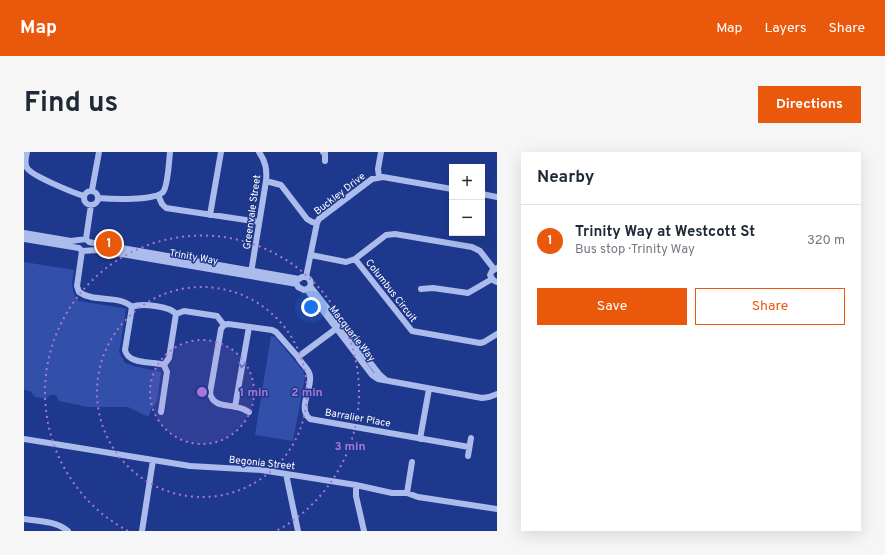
<!DOCTYPE html>
<meta charset="utf-8">
<style>
body{margin:0;font-family:Overpass,sans-serif;background:#f6f6f7;color:#1f2937}
.controls{position:absolute;right:12px;top:12px;display:grid;overflow:hidden;border-radius:0px;box-shadow:0 4px 16px #0002}
.controls button{width:36px;height:36px;display:grid;place-items:center;padding:0;border:0;border-bottom:1px solid #e0e1e3;background:#fff;color:#1f2937;font:20px sans-serif}
.you{position:absolute;left:287px;top:155px;width:14px;height:14px;margin:-10px;border:3px solid #fff;border-radius:50%;background:#1a73e8;box-shadow:0 0 0 6px #1a73e833}
.badge{display:grid;place-items:center;width:26px;height:26px;border-radius:50%;background:#ea580c;color:#fff;font-size:13px;font-weight:700}
.pin{position:absolute;translate:-50% -50%;border:2px solid #fff;box-shadow:0 1px 4px #0006}
.list{margin:0;padding:0;list-style:none}
h2{display:flex;justify-content:space-between;align-items:center;height:52px;margin:0;padding:0 16px;font-size:17px}
h2 small{font-size:13px;font-weight:400;color:#747a83}
.list li{display:grid;grid-template-columns:26px 1fr auto;gap:12px;align-items:center;box-sizing:border-box;height:72px;padding:0 16px;border-top:1px solid #e0e1e3}
.list b{display:block;font-size:15px;white-space:nowrap}
.list p{margin:0;font-size:13px;white-space:nowrap;color:#747a83}
.list em{font-size:13px;font-style:normal;color:#747a83}
.actions{display:flex;gap:8px;padding:12px 16px}
.actions a{flex:1;padding:9px 0;border:1px solid #ea580c;border-radius:0px;text-align:center;font-size:14px;color:#ea580c}
.actions .main{background:#ea580c;color:#fff}
.map{position:relative;flex:none;width:473px;height:379px;overflow:hidden;border-radius:0px}
header{display:flex;align-items:center;gap:24px;box-sizing:border-box;height:56px;padding:0 20px;background:#ea580c;color:#fff}
header strong{font-size:19px}
nav{display:flex;gap:22px;margin-inline-start:auto;font-size:14px}
.intro{display:flex;align-items:center;justify-content:space-between;box-sizing:border-box;height:96px;padding:0 24px}
h1{margin:0;font-size:28px}
.button{padding:10px 18px;border-radius:0px;background:#ea580c;color:#fff;font-size:14px;font-weight:700}
main{display:flex;gap:24px;padding:0 24px}
aside{flex:1;background:#fff;border-radius:0px;box-shadow:0 4px 16px #0002}
.map>svg:first-child{display:block}
.green{fill:#3250aa}
.lines{fill:none;stroke-linecap:round;stroke-linejoin:round}
.minor{stroke:#abbcec;stroke-width:6}
.oneway{stroke:#566db3}
.ring{fill:none;stroke:#a976d5;stroke-width:2;stroke-dasharray:2 4}
.labels{text-anchor:middle;stroke-width:3;stroke-linejoin:round;paint-order:stroke}
.street-label{font-size:10px;fill:#fff;stroke:#1e388d}
.centre{fill:#a976d5;stroke:#1e388d;stroke-width:2}
.ring-label{font-size:12px;text-anchor:middle;font-weight:bold;fill:#a976d5;stroke:#1e388d;stroke-width:3;stroke-linejoin:round;paint-order:stroke}
</style>
<header>
<strong>Map</strong>
<nav><a>Map</a><a>Layers</a><a>Share</a></nav>
</header>
<div class="intro"><h1>Find us</h1><a class="button">Directions</a></div>
<main>
<div class="map">
<svg width="473" height="379" viewBox="0 0 473 379">
<rect width="100%" height="100%" fill="#1e388d"/>
<!-- green -->
<path class="green" d="M0,110L50,118C48,130 46,140 55,149L99,156L102,157L95,200L101,211L110,214L137,220L133,249L127,257L125,264L120,263L104,255H64L35,249L32,243H26L22,247L11,245L6,239L0,238Z
M247,184L251,185L279,219L281,225L269,289L231,283Z"/>
<g class="lines">
<!-- minor -->
<path class="minor" d="M3,0C2,5 0,11 3,16C8,24 50,41 60,44
M299,0H301V9
M355,25L354,17L357,0
M242,29L257,33L283,67L288,70L293,71
M68,38L75,0
M60 46a7 7 0 1 1 14 0a7 7 0 1 1-14 0Z
M458,42L473,45
M134,43L138,52L142,56L235,70
M74,46C87,47 131,49 139,40C144,34 145,9 146,0
M186,63L197,0
M0,81L47,89L62,87
M0,87L55,96L58,99L74,98L273,132L274,135L280,138L285,136C288,132 287,127 282,125
M62,87L65,90L75,92L275,127L278,125H282
M62,87L67,53
M58,99L53,134L55,140C70,151 94,142 108,155
M287,103L322,110L331,107
M473,116L468,119L466,123L469,128L473,130
M470,117L456,99L448,95L371,82L362,83L331,107L388,179L456,191L460,190L473,182
M227,121L242,29C243,18 242,10 235,0
M282,125L293,71L295,67L348,27L359,25L428,37
M286,134L356,223L362,228
M397,137L409,136L444,141L468,127
M283,138L348,223L354,227L458,246L465,245L473,242
M108,155L101,198C104,213 129,209 140,213L143,220L137,260
M108,155C117,151 146,154 152,162L145,206L140,213
M152,162L160,159L193,164L200,173
M274,205C277,212 285,216 286,224C288,238 273,256 286,267L445,295
M211,255L225,175
M225,260C222,259 219,256 216,256C205,252 189,256 186,241L197,177L200,173L204,172L248,178L252,180L274,205L317,173
M0,287L166,314L237,318L332,333L368,341H383L394,345L473,357
M396,287L405,237
M444,304L447,286
M262,322L274,379
M332,333V344L340,379
M383,341L388,310
M0,367C15,369 32,369 44,379
M118,379L129,308"/>
</g>
<!-- one-way arrows -->
<defs><path id="oneway-chevron" d="M-2-3.5L2.5 0L-2 3.5" fill="none" stroke-width="1.6" stroke-linecap="round" stroke-linejoin="round"/></defs>
<use class="oneway" href="#oneway-chevron" transform="translate(218 213) rotate(100)"/>
<!-- distance rings -->
<circle cx="178" cy="240" r="52" fill="#a976d5" fill-opacity=".12"/>
<g class="ring">
<circle cx="178" cy="240" r="52"/>
<circle cx="178" cy="240" r="105"/>
<path d="M104 379A157 157 0 1 1 252 379"/>
</g>
<g class="labels">
<!-- street labels -->
<g class="street-label">
<text transform="translate(315 41) rotate(-38)" y="4">Buckley Drive</text>
<text transform="translate(227 60) rotate(-82)" y="4">Greenvale Street</text>
<text transform="translate(170 104) rotate(10)" y="4">Trinity Way</text>
<text transform="translate(368 138) rotate(52)" y="4">Columbus Circuit</text>
<text transform="translate(329 181) rotate(52)" y="4">Macquarie Way</text>
<text transform="translate(334 265) rotate(10)" y="4">Barralier Place</text>
<text transform="translate(238 310) rotate(6)" y="4">Begonia Street</text>
</g>
</g>
<circle cx="178" cy="240" r="6" class="centre"/>
<g class="ring-label">
<text x="230" y="244">1 min</text>
<text x="283" y="244">2 min</text>
<text x="326" y="298">3 min</text>
</g>
</svg>
<div class="controls">
<button>+</button>
<button>−</button>
</div>
<div class="you"></div>
<div class="pin badge" style="left:85px;top:92px">1</div>
</div>
<aside>
<h2>Nearby<small></small></h2>
<ul class="list">
<li><span class="badge">1</span><div><b>Trinity Way at Westcott St</b><p>Bus stop · Trinity Way</p></div><em>320 m</em></li>
</ul>
<div class="actions"><a class="main">Save</a><a>Share</a></div>
</aside>
</main>
